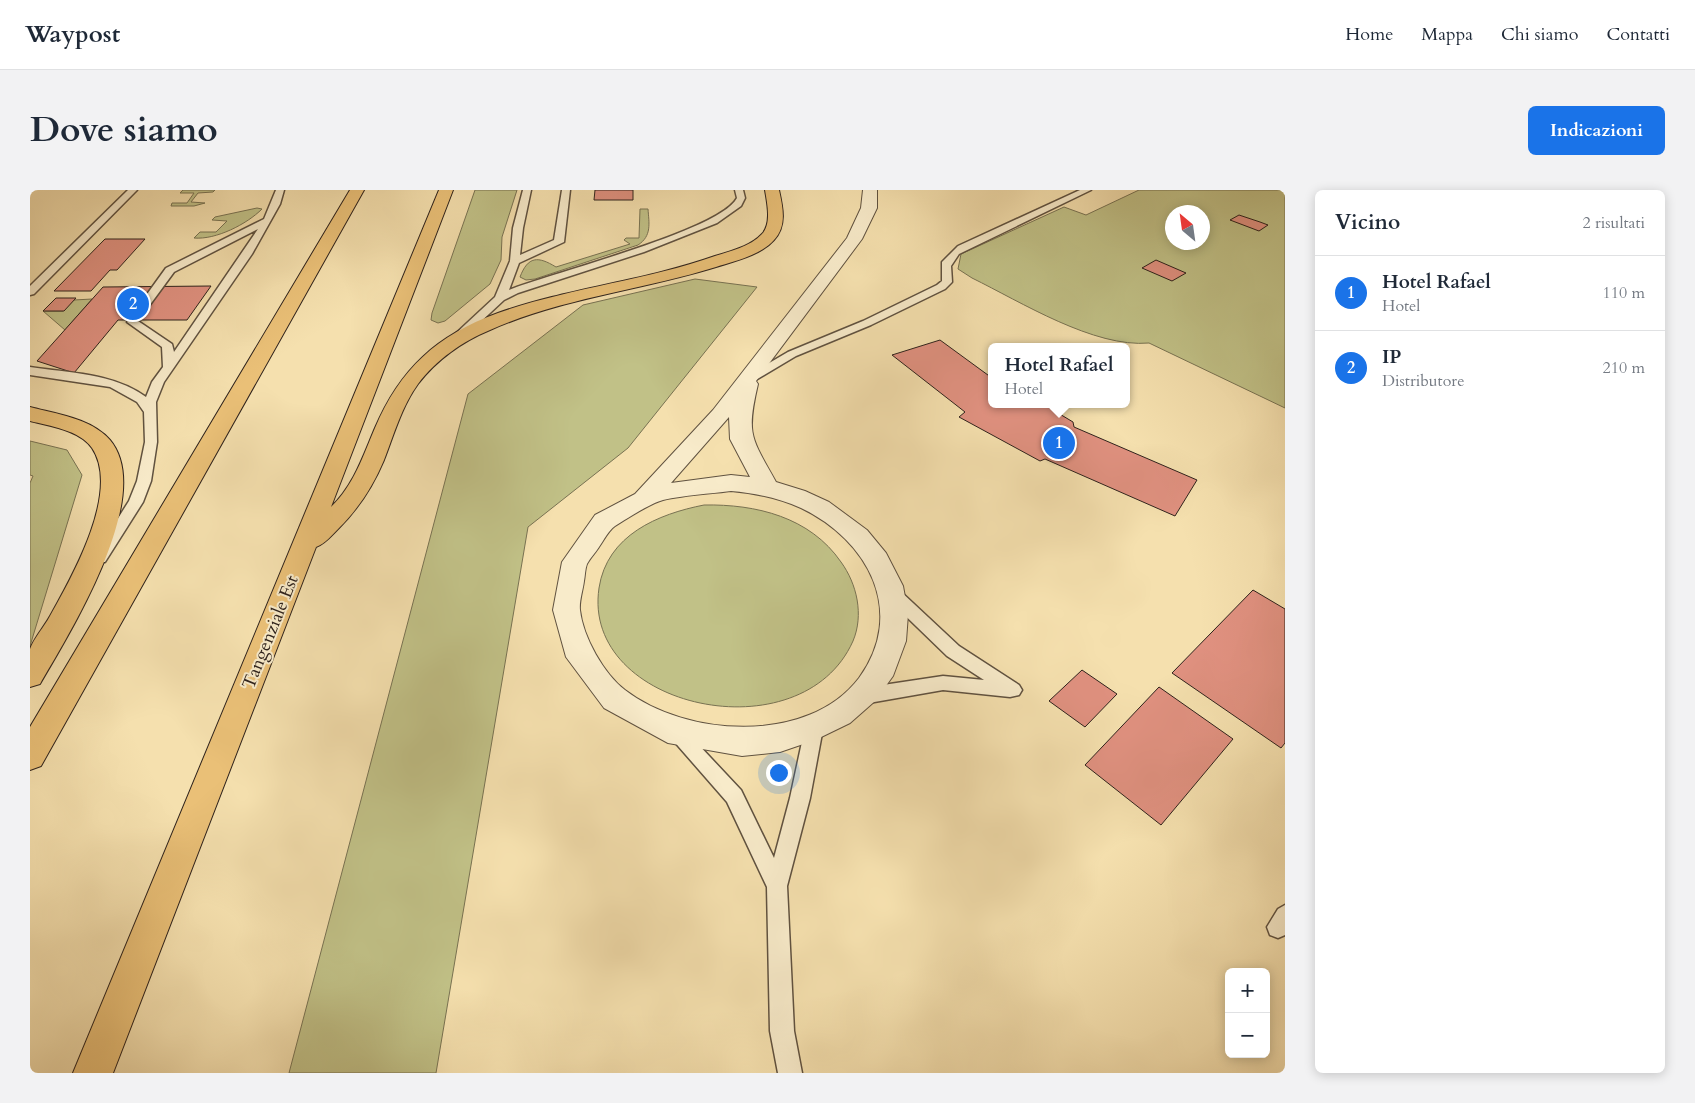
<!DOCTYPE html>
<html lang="it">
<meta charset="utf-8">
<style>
body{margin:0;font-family:Cardo,serif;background:#f2f2f3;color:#1f2937}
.controls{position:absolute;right:15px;bottom:15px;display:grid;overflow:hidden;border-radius:8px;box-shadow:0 2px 12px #0003}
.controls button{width:45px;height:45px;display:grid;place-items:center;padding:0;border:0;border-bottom:1px solid #e0e1e3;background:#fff;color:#1f2937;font:25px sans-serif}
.compass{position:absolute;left:1135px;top:15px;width:45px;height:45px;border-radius:50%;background:#fff;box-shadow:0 2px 12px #0003;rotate:331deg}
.you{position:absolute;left:748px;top:582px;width:18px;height:18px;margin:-12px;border:4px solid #fff;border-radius:50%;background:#1a73e8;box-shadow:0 0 0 8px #1a73e833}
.badge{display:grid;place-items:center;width:32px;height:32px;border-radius:50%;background:#1a73e8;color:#fff;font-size:16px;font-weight:700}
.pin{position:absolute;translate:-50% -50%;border:2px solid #fff;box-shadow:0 1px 5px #0006}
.popup{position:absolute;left:958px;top:153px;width:142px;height:65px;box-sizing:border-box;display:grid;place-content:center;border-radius:8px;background:#fff;filter:drop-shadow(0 1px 4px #0005);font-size:16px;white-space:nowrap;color:#747a83}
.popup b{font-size:19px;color:#1f2937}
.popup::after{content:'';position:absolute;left:50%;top:100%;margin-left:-10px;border:10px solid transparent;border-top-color:#fff}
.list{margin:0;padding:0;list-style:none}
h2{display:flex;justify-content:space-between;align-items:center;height:65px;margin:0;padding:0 20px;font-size:21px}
h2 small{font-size:16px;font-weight:400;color:#747a83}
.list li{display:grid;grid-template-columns:32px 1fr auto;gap:15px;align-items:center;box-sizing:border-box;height:75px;padding:0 20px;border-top:1px solid #e0e1e3}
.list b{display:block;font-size:19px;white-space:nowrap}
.list p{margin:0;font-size:16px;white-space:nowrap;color:#747a83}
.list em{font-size:16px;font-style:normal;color:#747a83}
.map{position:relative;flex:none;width:1255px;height:883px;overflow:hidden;border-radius:8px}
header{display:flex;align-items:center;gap:30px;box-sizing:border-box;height:70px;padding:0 25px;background:#fff;border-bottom:1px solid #e0e1e3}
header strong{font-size:24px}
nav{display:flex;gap:28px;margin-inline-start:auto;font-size:18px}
.intro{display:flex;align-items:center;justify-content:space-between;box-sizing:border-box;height:120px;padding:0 30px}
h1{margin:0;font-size:35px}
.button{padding:12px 22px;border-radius:8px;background:#1a73e8;color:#fff;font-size:18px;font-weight:700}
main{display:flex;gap:30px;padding:0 30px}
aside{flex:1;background:#fff;border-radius:8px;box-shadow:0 2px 12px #0003}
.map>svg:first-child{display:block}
.green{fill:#c1c187;stroke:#787252;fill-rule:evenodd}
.building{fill:#e09180;stroke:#2e221c}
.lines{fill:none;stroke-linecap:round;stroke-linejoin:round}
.service-casing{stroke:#605240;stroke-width:3}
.minor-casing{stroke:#605240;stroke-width:2}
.motorway-casing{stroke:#2e221c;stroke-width:2}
.service{fill:#f8ebca;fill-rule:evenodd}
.minor{fill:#f8ebca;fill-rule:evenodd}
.motorway{fill:#eac077;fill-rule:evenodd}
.labels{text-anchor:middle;stroke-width:4;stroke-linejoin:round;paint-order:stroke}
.street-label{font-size:18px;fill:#2e221c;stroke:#f8ebca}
</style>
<header>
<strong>Waypost</strong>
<nav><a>Home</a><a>Mappa</a><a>Chi siamo</a><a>Contatti</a></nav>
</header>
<div class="intro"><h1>Dove siamo</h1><a class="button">Indicazioni</a></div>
<main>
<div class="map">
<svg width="1255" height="883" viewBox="0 0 1255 883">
<rect width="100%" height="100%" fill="#f5e0ae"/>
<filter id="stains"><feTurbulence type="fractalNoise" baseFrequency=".004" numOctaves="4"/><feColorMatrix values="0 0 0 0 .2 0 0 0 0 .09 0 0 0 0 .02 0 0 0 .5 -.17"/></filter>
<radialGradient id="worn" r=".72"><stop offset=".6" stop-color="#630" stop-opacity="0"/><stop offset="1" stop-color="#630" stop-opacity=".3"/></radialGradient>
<!-- green -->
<path class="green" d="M153,0H185L183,2L168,3L161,12L175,13L164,16H141L142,13H157L164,3H150Z
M445,0H487L472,47L471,70L460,94L415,131L408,133L401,130L402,123Z
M1109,0H1255V218L1119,153C1064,158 991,112 942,88L928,79L931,64L1034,17L1056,25ZM1142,22H1172V52H1142Z
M227,18L232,19C217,34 186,50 164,48L170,42H186L197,31L182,30L185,27Z
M610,19H618C619,33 622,46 608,55L505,89L496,90L490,87C498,66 508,66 526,77L600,54L594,50L596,48H609Z
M665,89L727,97L598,258L498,337L406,883H259L438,204L553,115Z
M62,109L35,140L13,121H33L44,110Z
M0,251L37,260L52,285L0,456V293L3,286L0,285Z
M674,315C726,314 780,327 811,372C827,394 834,425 823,451C772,566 551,519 569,398C577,345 628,324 674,315Z"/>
<!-- building -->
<path class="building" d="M565,0H603V10H564Z
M1209,25L1230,32L1238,35L1229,41L1200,30Z
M75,49H115L87,80H80L61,101H24Z
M1126,70L1156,83L1142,91L1112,78Z
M181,96L157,130H88L44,183L7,171L73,97Z
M26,108H46L34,121H13Z
M910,150L962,188V214H1013L1043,232L1044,237L1167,290L1145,326L1015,269L1010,271L929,227L935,222L862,165Z
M1223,400L1255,419V553L1251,558L1142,483Z
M1052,480L1087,504L1055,537L1019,511Z
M1129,497L1203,549L1131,635L1055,575Z"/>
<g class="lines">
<!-- service casing -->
<g class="service-casing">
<path id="service" d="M98,0H107L4,104L0,105V96Z
M246,0H254L250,14L222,64L134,192L126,212L127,252L121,291L113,312L75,372H65L63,368L99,311L107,291L115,252L114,222L107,212L80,197L0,185V177C39,183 83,183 116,207L122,192L133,177L132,157L97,132L136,78L234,29ZM228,39L144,162L142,154L108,131L144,82Z
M493,0H501L493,38L490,65L524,50L532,0H540L534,52L489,73L479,100C520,83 690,41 707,8L705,0H713L715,8L711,16L687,33L614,62L488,103L474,110L431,150H423V146L465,107L480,71L483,38Z
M1050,0H1061L929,64L921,76L922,92L915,99L841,135L766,166L724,191L720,192L714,188L758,162L833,131L907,95L912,91V72L928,56Z
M862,397L868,399L929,456L989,495L992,500L989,505L980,507L913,500L833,514L827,511L824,506L827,501L833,498L913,486L954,490L917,466L856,407L854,403L856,399Z
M784,530L790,532L793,538L780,608L757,696L764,841L772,883H748L740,841L737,697L697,612L635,541L638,535L644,533L650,535L711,600L744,668L760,608L775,538L778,532Z
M1255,715V745L1248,748L1240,745L1237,737L1248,719Z"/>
</g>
<!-- minor casing -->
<g class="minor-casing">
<path id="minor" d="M833,0H847V18L832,49L726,191L728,194C716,245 721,247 746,292L775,301L799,312L837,340L856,363L873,396L878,424L876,451L863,486L845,511L820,533L785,550L750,562L712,566L638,553L574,518L536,467L523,420L532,372L565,325L605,304L683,220L817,48L831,18ZM699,227L700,249L720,287L701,285L641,293ZM701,301C725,303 749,308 771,318C838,350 877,422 829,488C778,555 656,547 595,500C574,484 553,447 550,420C549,411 553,400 554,391C555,386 555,379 557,374C560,368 566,362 569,357C574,350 578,341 585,336C596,329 621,313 633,310C655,305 679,304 701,301Z"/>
</g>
<!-- motorway casing -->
<g class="motorway-casing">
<path id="motorway" d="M320,0H334L11,576L0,580V537Z
M409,0H423L301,317C324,295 333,266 345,238C370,179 407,145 468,123C538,98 614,91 685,66C700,61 720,57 732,44C742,33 737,13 735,0H749C753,18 757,36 744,50C731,65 705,71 686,77C612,100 532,108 460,140C433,151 406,170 388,194C372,216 364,244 354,270C343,296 329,318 309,338C302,345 295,354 286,357L83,883H43Z
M0,217C26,224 61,228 80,250C126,305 40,442 10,494L0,497C0,486 0,469 0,459C4,448 14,437 20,426C42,387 91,301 62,258C50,240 19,236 0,231Z"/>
</g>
<!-- service -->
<use href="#service" class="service"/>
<!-- minor -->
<use href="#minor" class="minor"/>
<!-- motorway -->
<use href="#motorway" class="motorway"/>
</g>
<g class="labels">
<!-- street labels -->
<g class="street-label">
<text transform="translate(240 442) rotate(-68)" y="6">Tangenziale Est</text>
</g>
</g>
<rect width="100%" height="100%" filter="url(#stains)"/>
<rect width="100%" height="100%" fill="url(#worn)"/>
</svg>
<div class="controls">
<button>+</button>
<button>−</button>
</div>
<svg class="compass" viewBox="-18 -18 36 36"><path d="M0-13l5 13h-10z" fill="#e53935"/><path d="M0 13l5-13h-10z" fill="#747a83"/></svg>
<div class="you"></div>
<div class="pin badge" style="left:1029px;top:253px">1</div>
<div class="popup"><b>Hotel Rafael</b>Hotel</div>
<div class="pin badge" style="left:103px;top:114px">2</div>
</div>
<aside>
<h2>Vicino<small>2 risultati</small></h2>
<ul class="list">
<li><span class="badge">1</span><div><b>Hotel Rafael</b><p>Hotel</p></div><em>110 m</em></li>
<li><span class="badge">2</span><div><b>IP</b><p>Distributore</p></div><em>210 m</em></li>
</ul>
</aside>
</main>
